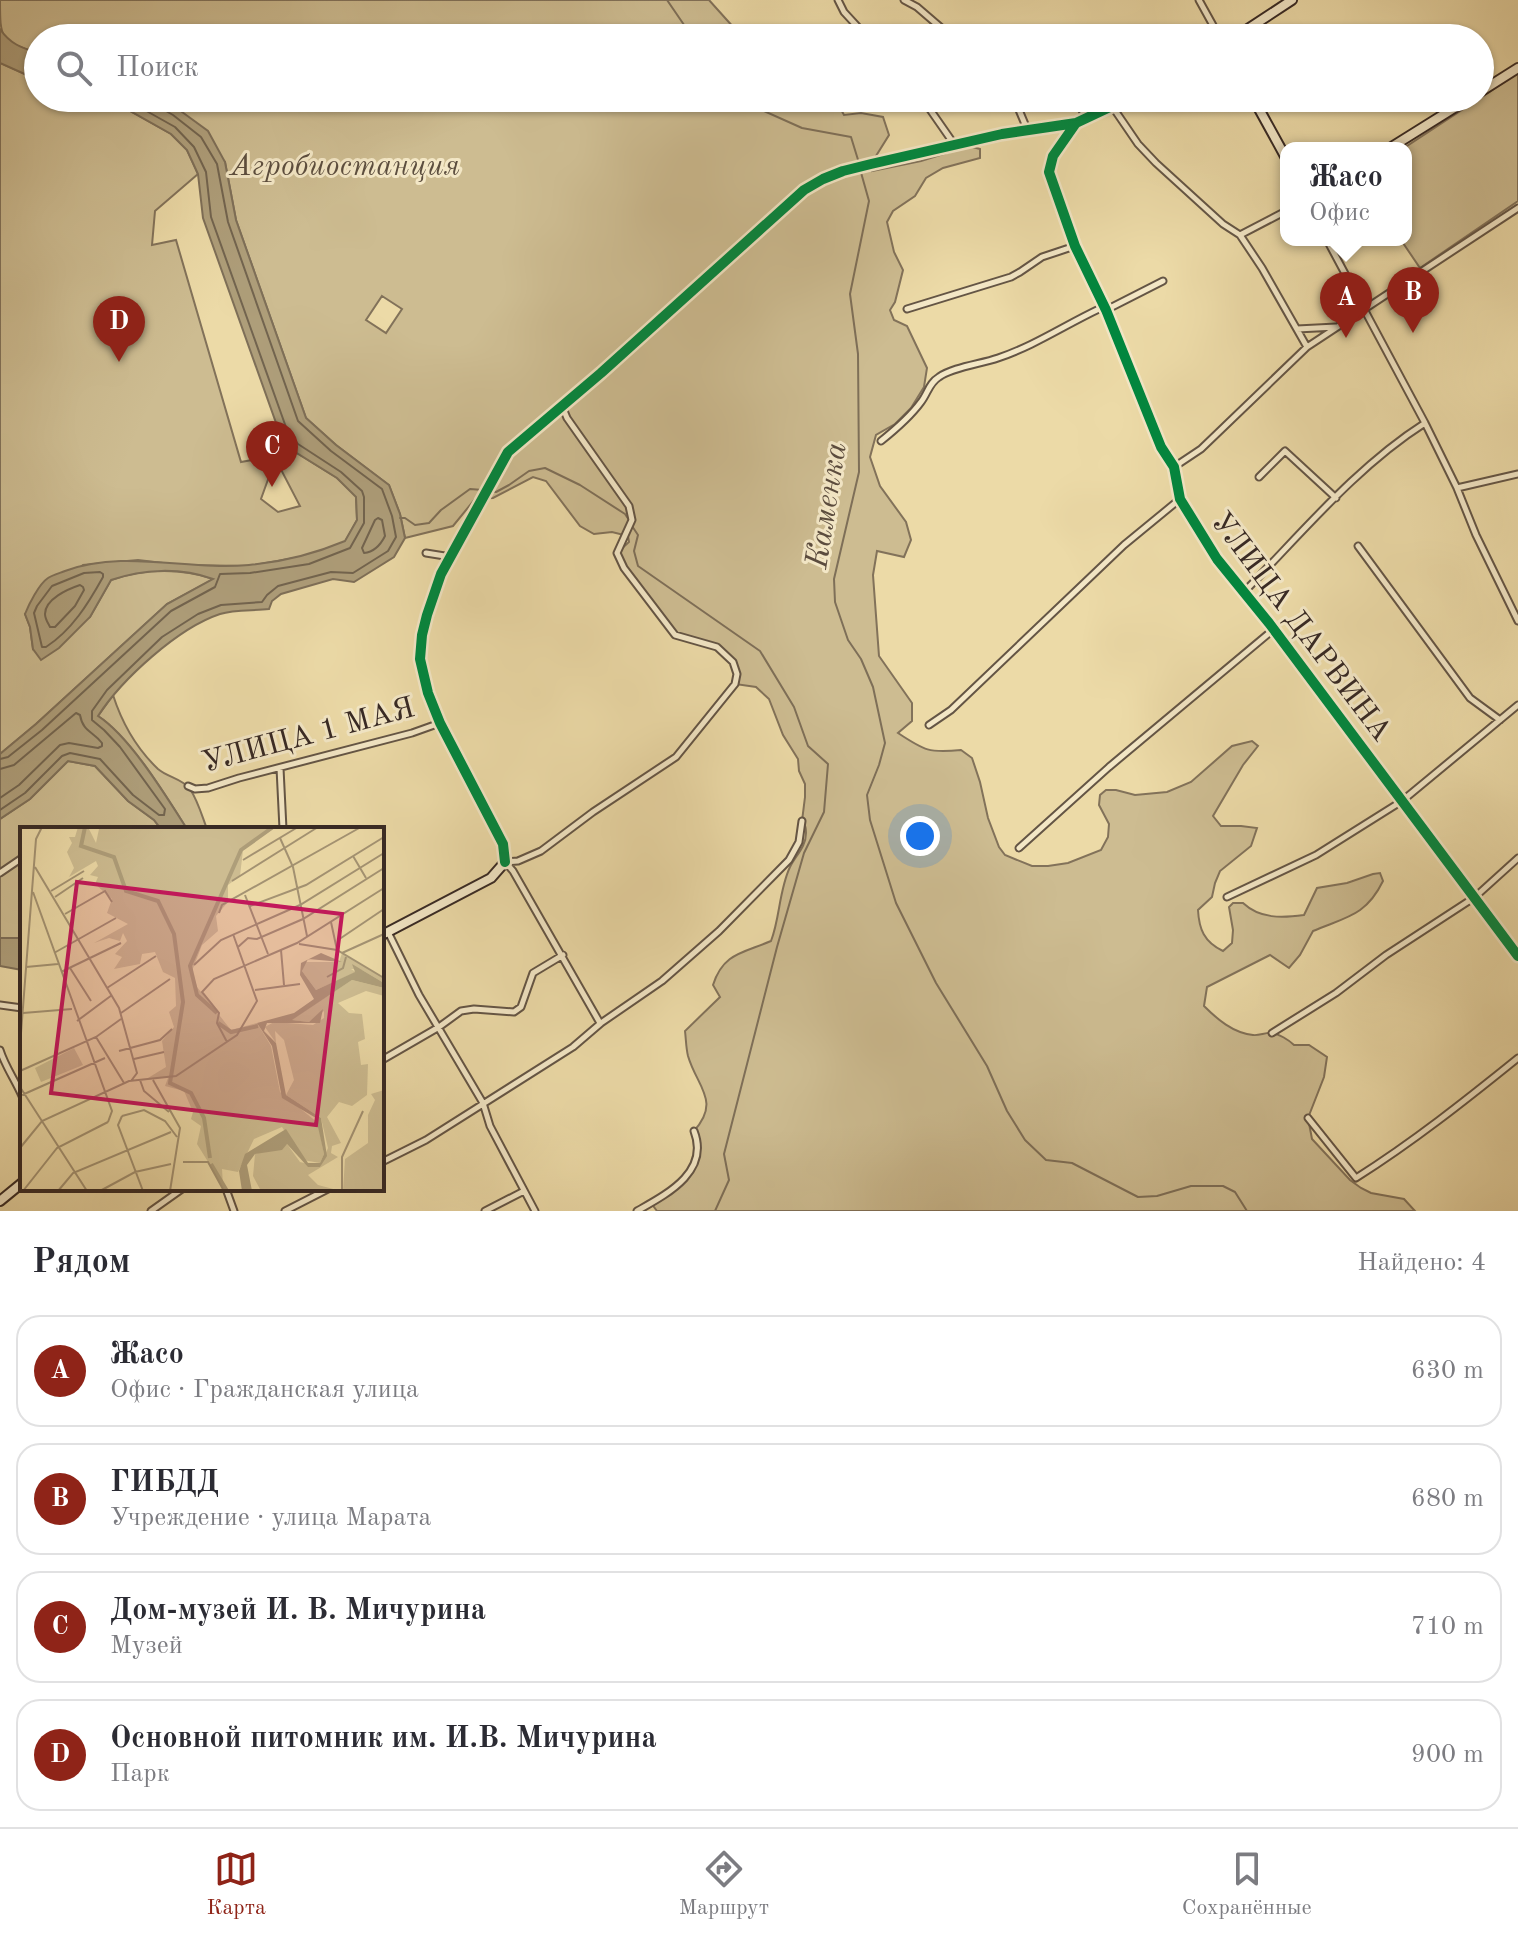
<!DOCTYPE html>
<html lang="ru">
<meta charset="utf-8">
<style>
body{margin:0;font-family:"Old Standard TT",serif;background:#f2f2f3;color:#2b2b33}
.you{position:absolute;left:920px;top:836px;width:28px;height:28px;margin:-20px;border:6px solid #fff;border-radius:50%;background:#1a73e8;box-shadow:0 0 0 12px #1a73e833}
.badge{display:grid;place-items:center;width:52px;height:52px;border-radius:50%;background:#8f2418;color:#fff;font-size:26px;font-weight:700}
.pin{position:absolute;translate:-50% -66px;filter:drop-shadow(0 2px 4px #0008)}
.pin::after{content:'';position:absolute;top:42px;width:28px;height:24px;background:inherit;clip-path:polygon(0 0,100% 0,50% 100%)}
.popup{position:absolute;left:1280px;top:142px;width:132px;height:104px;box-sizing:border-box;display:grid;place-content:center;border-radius:16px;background:#fff;filter:drop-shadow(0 2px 6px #0005);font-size:26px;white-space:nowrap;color:#7c7c81}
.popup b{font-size:30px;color:#2b2b33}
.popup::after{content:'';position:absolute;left:50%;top:100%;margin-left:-16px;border:16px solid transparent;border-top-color:#fff}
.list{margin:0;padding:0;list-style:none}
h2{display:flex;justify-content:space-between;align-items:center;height:104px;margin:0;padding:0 32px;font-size:34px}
h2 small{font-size:26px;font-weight:400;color:#7c7c81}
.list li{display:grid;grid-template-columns:52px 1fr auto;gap:24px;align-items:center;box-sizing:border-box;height:112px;margin:0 16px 16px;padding:0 16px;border:2px solid #e1e1e2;border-radius:24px}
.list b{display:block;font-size:30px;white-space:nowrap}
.list p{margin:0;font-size:26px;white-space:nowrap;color:#7c7c81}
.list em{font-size:26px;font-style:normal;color:#7c7c81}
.icon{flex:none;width:44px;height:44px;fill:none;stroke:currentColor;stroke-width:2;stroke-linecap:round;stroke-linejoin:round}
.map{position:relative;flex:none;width:1518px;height:1211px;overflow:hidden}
.search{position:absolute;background:#fff;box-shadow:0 2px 6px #0004;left:24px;right:24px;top:24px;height:88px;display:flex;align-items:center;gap:20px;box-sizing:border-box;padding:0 28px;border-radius:44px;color:#7c7c81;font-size:30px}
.sheet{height:616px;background:#fff}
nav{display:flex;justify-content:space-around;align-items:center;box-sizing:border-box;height:112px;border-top:2px solid #e1e1e2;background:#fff;font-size:22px;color:#7c7c81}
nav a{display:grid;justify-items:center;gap:4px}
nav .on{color:#8f2418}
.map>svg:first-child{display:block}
.green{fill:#cdbc91;stroke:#82725a;stroke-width:2;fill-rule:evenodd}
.water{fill:#ae9e7a;stroke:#7e6f58;stroke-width:2}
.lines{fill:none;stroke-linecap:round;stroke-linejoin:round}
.shore{stroke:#72644f;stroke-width:2}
.stream{stroke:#7e6f58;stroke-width:2}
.street-casing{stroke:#645545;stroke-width:9}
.secondary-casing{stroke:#372924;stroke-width:12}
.street{stroke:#f3e7c6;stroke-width:5}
.secondary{stroke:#f3e7c6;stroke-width:8}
.cycleway-casing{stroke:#f3e7c6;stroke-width:15}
.cycleway{stroke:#00873e;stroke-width:10}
.labels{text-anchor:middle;stroke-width:6;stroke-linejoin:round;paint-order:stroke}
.park-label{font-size:30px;font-style:italic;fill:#5c4e3f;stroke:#f3e7c6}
.street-label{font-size:30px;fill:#372924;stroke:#f3e7c6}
.water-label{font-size:32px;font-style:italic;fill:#5b4c3e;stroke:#f3e7c6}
.inset-river{fill:none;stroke:#ae9e7a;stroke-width:4}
.inset-road{fill:none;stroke:#a49373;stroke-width:2}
.view{fill:#c2185b;fill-opacity:0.15;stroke:#c2185b;stroke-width:4}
.inset-edge{fill:none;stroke:#372924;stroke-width:4}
</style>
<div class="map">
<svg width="1518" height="1211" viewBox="0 0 1518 1211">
<rect width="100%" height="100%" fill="#ecdaa7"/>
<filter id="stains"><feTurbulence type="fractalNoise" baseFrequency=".0025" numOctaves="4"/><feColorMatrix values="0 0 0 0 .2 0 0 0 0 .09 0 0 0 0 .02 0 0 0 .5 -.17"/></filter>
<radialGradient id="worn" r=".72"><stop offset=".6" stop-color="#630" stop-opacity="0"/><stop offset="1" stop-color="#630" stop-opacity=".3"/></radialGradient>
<!-- green -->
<path class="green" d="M0,0H709L735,29L755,34L756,38H38V53C0,41 0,39 0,0Z
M0,63L38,80V98H99L130,111L171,134L187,150L198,174L155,211L152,245L176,240L241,462L268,457L270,474L261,499L278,512L300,506L276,460L270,437L280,434L292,450L337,478L356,496L357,520L345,542L306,556L249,566L180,565L138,560L83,565L25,614L30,627L33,649L90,617L111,580C144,569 180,568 214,579L167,604L36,724L0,754Z
M1518,73V201L1420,268L1401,240H1406V148H1404Z
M158,98H770L771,101L820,98L838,104L844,115L861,113L883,117L889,135L871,164L872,171L921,161L969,146L980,149V158L943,168L926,178L915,196L893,211L887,222L894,252L903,270L895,302L890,310L894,320L907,326L927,368L924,387L911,408L895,424L876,435L870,457L880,486L906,522L911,540L904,557L877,551L873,575L879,656L912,703V721L898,733C925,751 929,753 961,750L972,758L980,782L988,818L999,847L1005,855L1032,866H1048L1068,863L1101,850L1108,837L1109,824L1099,805L1100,795L1106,790H1116L1135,795L1167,792L1191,782L1232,746L1252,741L1258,746L1243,765L1213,816L1221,826H1241L1257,828L1251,846L1220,871L1215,883L1212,897L1198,910C1199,929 1204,942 1223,951L1232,943L1233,930L1229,907L1233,903H1243C1260,919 1282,918 1304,915L1317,888L1347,883L1373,874L1380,873L1383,881C1366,916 1346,917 1313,931L1300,955L1289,968L1270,955L1207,987L1204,1006C1217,1019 1233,1033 1253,1035C1259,1036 1266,1032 1272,1033C1279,1034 1289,1040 1294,1045H1309L1327,1057L1324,1077L1308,1118L1312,1139L1350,1180L1361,1188L1371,1193L1404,1199L1415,1211H657L651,1203L685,1178L697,1161L694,1131C721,1101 697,1087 688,1056C686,1048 686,1039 685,1031L720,997L713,985C723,953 743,953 771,941C780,918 779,890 790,867C796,855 806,847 806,833C806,826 805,826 802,821L805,797V784L799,771L798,759L783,735L769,699L756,687L735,684L737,674L733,662L717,648L675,635L624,568L617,553L629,542L628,536L612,532L594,534L580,526L546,481L533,477L493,498L475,499L453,526L405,538L400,514L389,485L336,445L306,418L236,220L225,162L178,109ZM382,296L402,309L386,333L366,320Z
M113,695C122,723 137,749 158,769C167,777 183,779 190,789C198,801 202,816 207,829H187C166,796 130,736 98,716Z
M68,761L95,766L128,801L154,820L161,829H22V938H0V819L30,799Z"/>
<!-- water -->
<path class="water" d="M0,29C10,44 22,48 38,53V80L0,63Z
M99,98H158L178,109L208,131L225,162L236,220L306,418L336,445L389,485L400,514L405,538L394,557L354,582L333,579L281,594L272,601L269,609C254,611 235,609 220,614C178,628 122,679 98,716C130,737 166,796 187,829H161L154,820L128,801L95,766L68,761L30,799L0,819V754L36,724L167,604L213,579C180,567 143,569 111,580L90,617L59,648L41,660L33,649L30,627L25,614C29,604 39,584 48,578C52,575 60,573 65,571C125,549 188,571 249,565C283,562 314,554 345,541L357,520L356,497L337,478L292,450L280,434L203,218L198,174L187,150L171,134L130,111Z
M0,938H22V970L0,966Z"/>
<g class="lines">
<!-- shore -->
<path class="shore" d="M378,518L382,520L385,536C381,544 374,552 364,553L362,548L375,520Z
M100,572L103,574V577C88,604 72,630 46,647H42L34,613L37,606L52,586L84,573Z
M80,585L83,587L84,590L75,606L55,627H50C48,623 45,619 45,614C45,599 68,589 80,585Z
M0,759L8,757L42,730L171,611L215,587L220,574L250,573L309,564L350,548L364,523V497L362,491L341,472L298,444L287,430L211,217L206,172L194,147L175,127L134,104L120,98
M0,769L14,765L76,713L80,715C83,732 93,731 102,743V746L98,748L69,743L60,745L19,785L0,798
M0,810L25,793L62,756L70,753L100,759L133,795L159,815H164L165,809L120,747L104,730L92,720V711L107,690L162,637L198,614L221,605L262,602L267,595L278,586L331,572L353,573L388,551L396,537L392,516L382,489L331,451L298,421L228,222L217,164L201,137L173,115L159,107L156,98"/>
<!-- stream -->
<path class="stream" d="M667,0L693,38
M735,98L802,128L851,137L859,163
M860,169L869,201L850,294L858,354L859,472L834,579L835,602L848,640L861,659L873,687L885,743L879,765L867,795L870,820L896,903L936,983L987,1066L1007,1111L1025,1140L1046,1160L1072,1163L1138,1197L1157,1196L1191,1186H1223L1235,1192L1247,1211
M489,491L496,492L509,485L529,471L545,468L580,485L625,514L629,520
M400,518H405L415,525L429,523L441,510L470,489L483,490
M632,526L638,535L634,551L638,566L760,651L794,707L808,746L828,764L824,812L804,853L777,947L724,1154L729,1180L715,1211"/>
<!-- street casing -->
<g class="street-casing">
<path id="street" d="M838,0L844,12L868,38
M904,0L917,7L953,38
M1199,0L1220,38
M1023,29L1030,38
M922,98L954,144
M1014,98L1027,129
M1074,98L1087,118
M1112,106L1138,144L1156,163L1223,224L1240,235L1262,268L1307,347
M1076,123L1053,156L1049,172L1075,246L1106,310L1161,447L1174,467L1180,499L1217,559L1269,623L1518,956
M1240,235L1286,211
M1327,240L1425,423L1457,488L1476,535L1518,621
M907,309L1011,277L1020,272L1042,257L1075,246
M1297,329L1336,327
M881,441C896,429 910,417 921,402C928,393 929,383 939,377C953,367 981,364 998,358C1034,346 1065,325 1099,309L1106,310L1163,281
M1174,467L1201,449L1307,347L1518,208
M1259,477L1285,451L1336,498
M1457,488L1518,474
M1358,546L1470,698L1500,720
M426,553L451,557
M1245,591C1302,533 1356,467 1425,423
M929,725L951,710L1124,545L1180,499
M280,768L283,829
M188,786L195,789L208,788L239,778L412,733L440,723
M1019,848L1109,767L1274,629
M505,862L518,861L541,851L593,812L676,757L735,684L737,674L733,662L717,647L675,635L624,568L617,553L632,520L629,506L567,418L562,406
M506,863L513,871L600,1023
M0,873L22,858
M1227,897L1316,855L1402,801L1518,705
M388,932L419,995L483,1103L490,1126L535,1211
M0,1005L22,1008
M1272,1033L1336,993L1386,955L1475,897L1518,858
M0,1050C5,1066 15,1080 22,1096
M382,1060L439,1027L461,1011L474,1009L514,1012L521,1007L533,973L563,955
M1308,1118L1356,1178C1413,1142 1466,1100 1518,1058
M382,1162L426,1140L573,1047L601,1023L662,981L719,931L789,860L799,842L802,821
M226,1189L234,1211
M151,1211L182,1189
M285,1211L328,1189
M485,1211L524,1191
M637,1211C667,1194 710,1172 694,1131"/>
</g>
<!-- secondary casing -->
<g class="secondary-casing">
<path id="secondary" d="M1234,38L1292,0
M1480,92L1518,68
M1253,98L1286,158
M1390,148L1470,98
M382,935L491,878L505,862L503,844L440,723L428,693L420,659L422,635L427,615L441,574L508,452L601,373L804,190L823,179L843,171L871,164L1002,134L1076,123L1129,98
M0,1201L22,1183"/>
</g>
<!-- street -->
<use href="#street" class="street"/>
<!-- secondary -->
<use href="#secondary" class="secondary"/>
<!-- cycleway casing -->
<g class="cycleway-casing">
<path id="cycleway" d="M1076,123L1053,156L1049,172L1075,246L1106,310L1161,447L1174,467L1180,499L1217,559L1269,623L1518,956
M505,862L503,844L440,723L428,693L420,659L422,635L427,615L441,574L508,452L601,373L804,190L823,179L843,171L871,164L1002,134L1076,123L1129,98"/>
</g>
<!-- cycleway -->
<use href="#cycleway" class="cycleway"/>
</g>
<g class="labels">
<!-- park labels -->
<g class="park-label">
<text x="345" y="175">Агробиостанция</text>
</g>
<!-- street labels -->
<g class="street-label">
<text transform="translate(1302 626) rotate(53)" y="10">УЛИЦА ДАРВИНА</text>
<text transform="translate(308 734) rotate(-15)" y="10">УЛИЦА 1 МАЯ</text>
</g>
<!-- water labels -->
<g class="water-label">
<text transform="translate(825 505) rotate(-81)" y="11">Каменка</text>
</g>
</g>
<!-- overview -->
<g transform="translate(20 827)">
<rect width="364" height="364" fill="#ecdaa7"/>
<path d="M58,0H68L76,16L79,2L84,0H256L223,23L220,49L208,58V75L196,89L198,104L182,118L172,144L177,160L211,203L237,196L251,219L260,265L298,296L304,327L300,336L283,333L262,300L234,312L218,345L202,342L203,359L177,317L181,299L171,292L173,285L164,264L145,259L148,251H128L146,240L142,214L154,200L149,185L156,179L155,151L143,145L135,125L122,127L120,137L94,142L102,130L95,127L107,114L103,106L100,114L89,111L74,116L108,97L87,86L92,72L75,57L78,50L70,48L78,39L76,34L49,50L54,41L47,25L52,16L49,10H55ZM322,126L364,151V156L342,143L331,142L336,145L296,163L282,144L285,135H319ZM332,153L364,161V169L346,164L318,176L329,186L342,187L345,212L338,215L341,238L348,237L347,268L332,279L319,275L307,290L321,316L312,319L311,326L318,330L288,348L298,358L321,364H241L233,349L235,327L267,317L280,335L300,340L308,321L301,291L266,268L274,253L264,213L255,204L256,216L245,200L254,195L293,198L304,191V184L289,195L271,193ZM54,221L63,238L21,255L15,241ZM364,263V364H323L325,332L348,316V288L355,273L351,267Z" fill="#cdbc91"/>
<path d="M301,126L322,135L288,132L282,144L296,163L335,145L332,137L364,156V161L332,153L272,193L289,195L303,182L300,196H247L244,204L256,216L266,268L301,291L307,329L300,340H288L267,317L262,323L235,327L227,338L232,364H222L219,344L225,327L266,302L288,336H300L304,327L296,291L262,271L252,219L237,196L274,186L294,172L280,148L281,136Z" fill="#ae9e7a"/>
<path class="inset-river" d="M65,0L61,19L94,30L106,64L138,74L154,107L163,175L150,256L171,266L184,291L190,331M197,186L177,168L170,139L221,23L253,0M198,196L211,205L238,199M191,337L207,364"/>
<path class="inset-road" d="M260,11L273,40L287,109M333,29L346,51M223,33L278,0M15,40L99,181L117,246L111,254M212,54L298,0M31,64L64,44M13,65L92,284L88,295M225,68L248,127M35,70L63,51M230,79L286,58L364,10M199,86L202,78L341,0M45,87L85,64L92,75M311,95L317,123M318,113L364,82M279,117L317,123L364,151M218,120L228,111L237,112L283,92L364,41M261,123L264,158M34,126L96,91M322,126L364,107M174,138L201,113L280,78L364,26M6,140L38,137M50,141L71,174M41,145L101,116M307,150L323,141L326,130M87,161L136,129M235,163L280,157M3,186L52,182M101,186L150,152M57,194L92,168M76,210L104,256M207,215L197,196L199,186L182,165L194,152L277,116L364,61M0,219L16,12L22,0M99,224L140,213L152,202M114,232L144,225M0,244L76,210L101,192M120,253L124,264L149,285M133,253L160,301L150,364M0,260L67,364M2,268L85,231M102,289L98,298L123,364M102,289L124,283L145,294L157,310M0,321L22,294L109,254L156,249L217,208L237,174L213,107M163,335H188L204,364M3,364L37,321L88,295M38,364L53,346L151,305M80,364L115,345L151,337M322,364V330L343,284"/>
<path class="view" d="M57,55L322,87L296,298L31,266Z"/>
<rect width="364" height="364" class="inset-edge"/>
</g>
<rect width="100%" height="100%" filter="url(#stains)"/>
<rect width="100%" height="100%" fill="url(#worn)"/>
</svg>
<div class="you"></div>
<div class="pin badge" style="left:1346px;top:338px">A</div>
<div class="popup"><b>Жасо</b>Офис</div>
<div class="pin badge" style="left:1413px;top:333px">B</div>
<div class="pin badge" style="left:272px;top:487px">C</div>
<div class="pin badge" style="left:119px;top:362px">D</div>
<div class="search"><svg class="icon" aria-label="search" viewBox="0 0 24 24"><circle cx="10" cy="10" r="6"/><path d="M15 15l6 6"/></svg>Поиск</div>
</div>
<section class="sheet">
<h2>Рядом<small>Найдено: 4</small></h2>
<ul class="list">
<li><span class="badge">A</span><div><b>Жасо</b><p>Офис · Гражданская улица</p></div><em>630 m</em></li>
<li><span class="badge">B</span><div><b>ГИБДД</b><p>Учреждение · улица Марата</p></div><em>680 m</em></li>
<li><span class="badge">C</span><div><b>Дом-музей И. В. Мичурина</b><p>Музей</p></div><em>710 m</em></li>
<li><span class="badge">D</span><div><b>Основной питомник им. И.В. Мичурина</b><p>Парк</p></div><em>900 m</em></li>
</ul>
</section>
<nav>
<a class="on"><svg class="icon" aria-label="map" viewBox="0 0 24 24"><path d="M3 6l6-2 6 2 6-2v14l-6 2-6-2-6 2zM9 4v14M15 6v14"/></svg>Карта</a>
<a><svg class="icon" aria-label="directions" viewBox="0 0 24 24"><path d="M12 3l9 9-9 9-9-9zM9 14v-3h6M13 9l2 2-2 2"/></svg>Маршрут</a>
<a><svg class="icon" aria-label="saved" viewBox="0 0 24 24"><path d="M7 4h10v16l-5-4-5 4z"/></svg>Сохранённые</a>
</nav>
